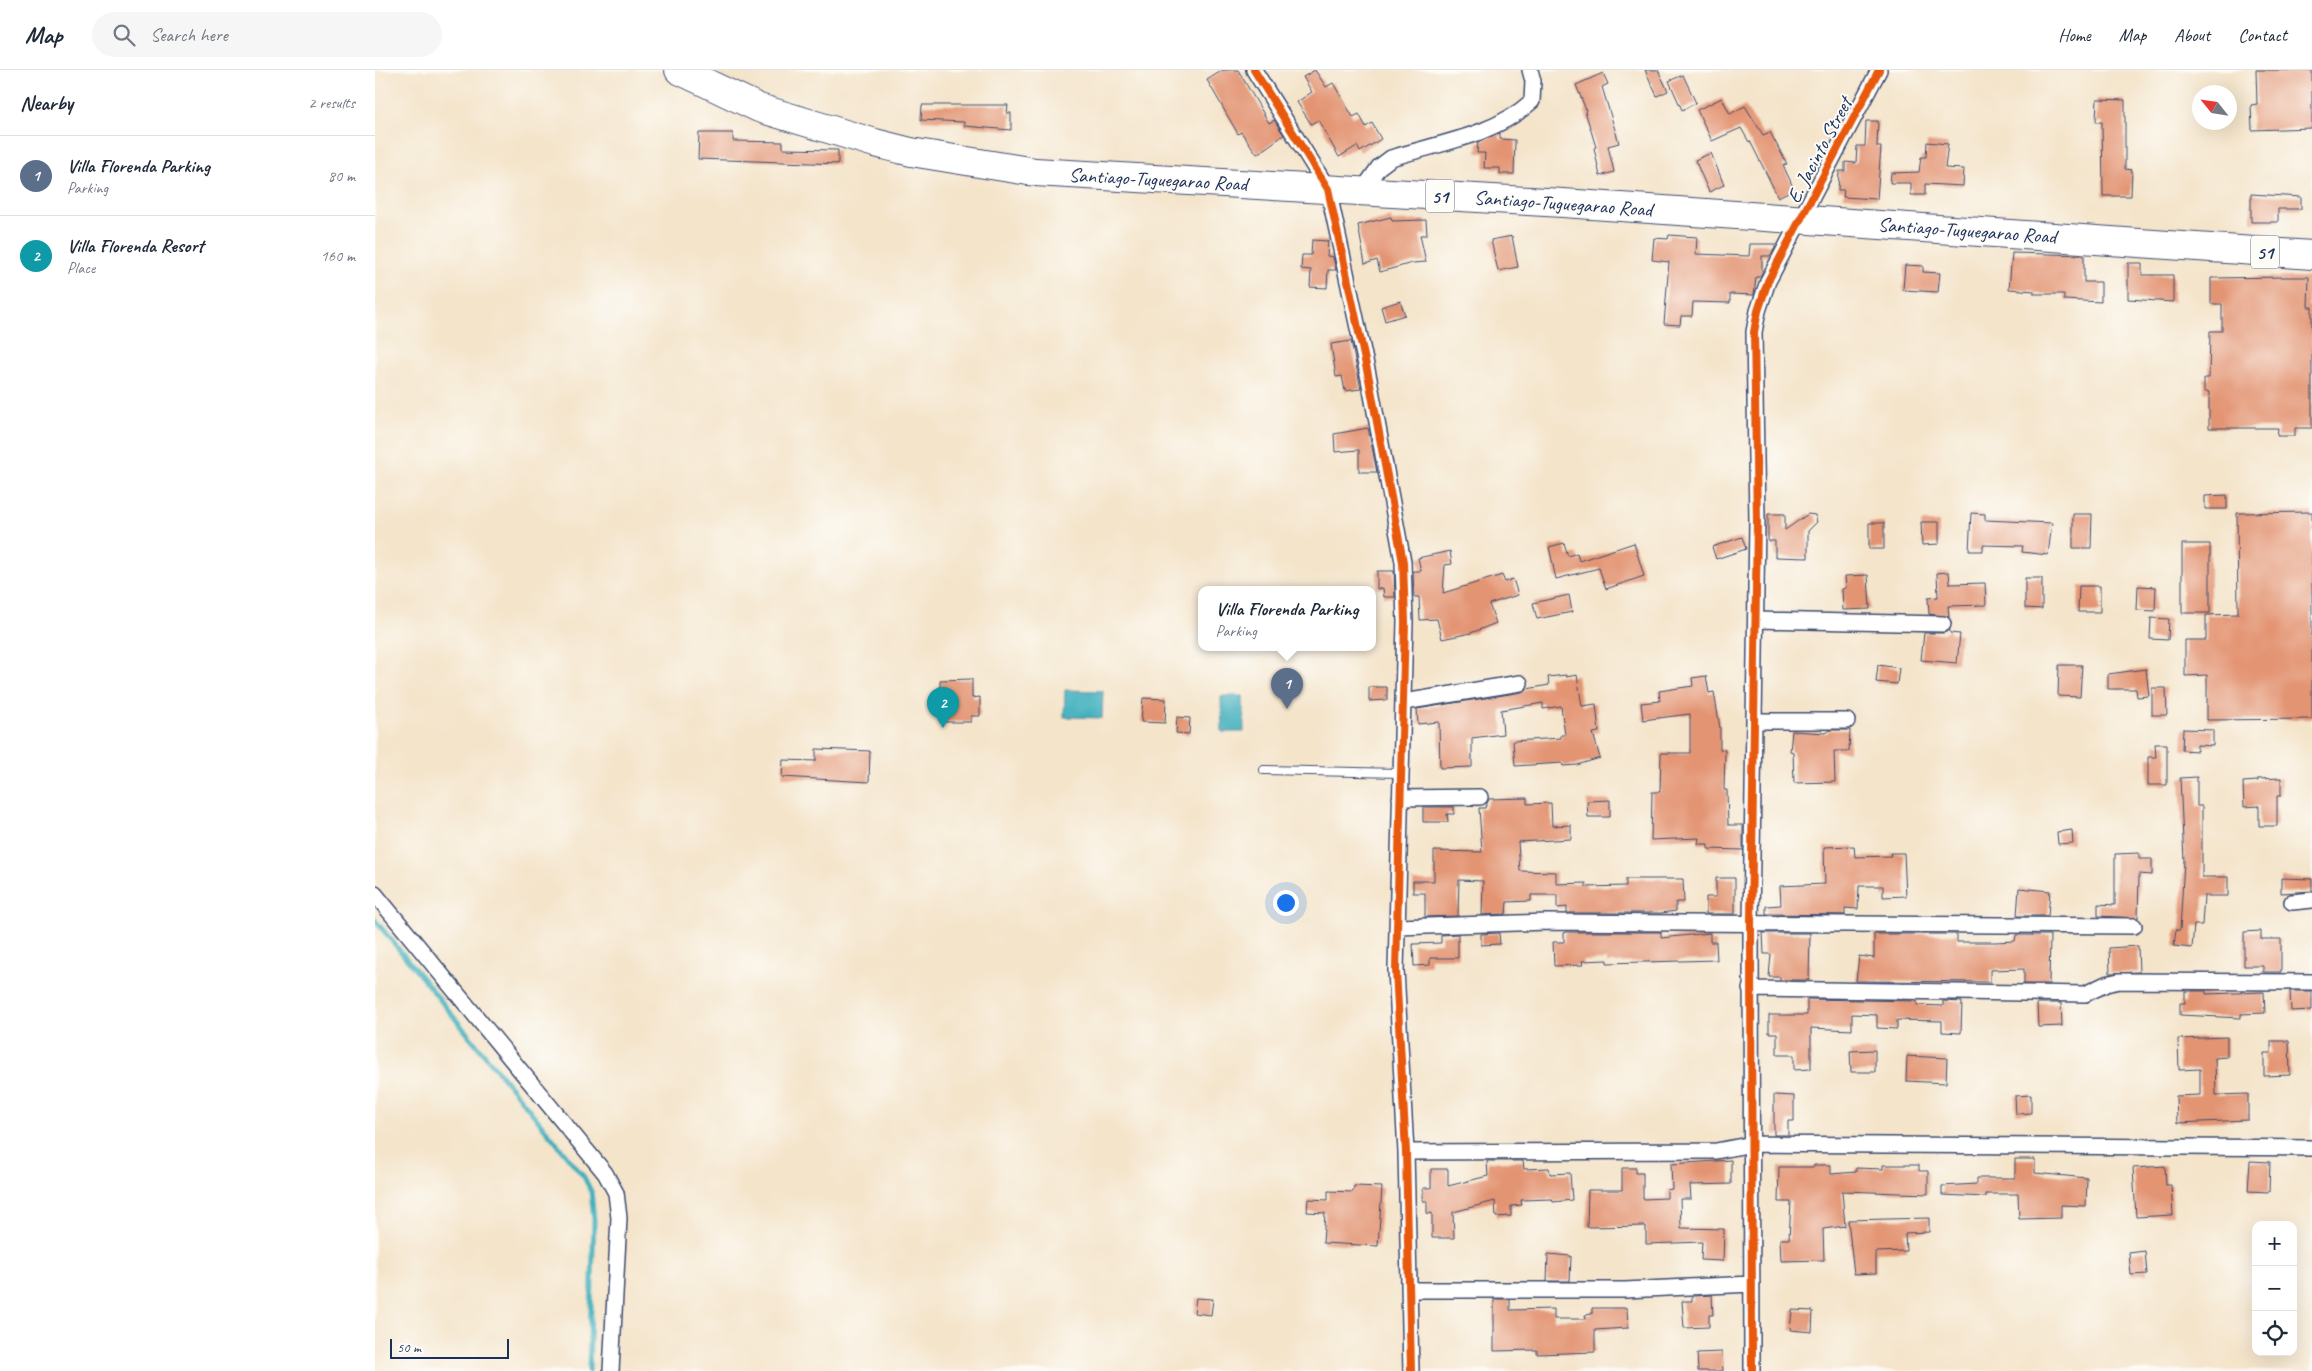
<!DOCTYPE html>
<meta charset="utf-8">
<style>
body{margin:0;font-family:Caveat,sans-serif;background:#f6f6f7;color:#1f2937}
.controls{position:absolute;right:15px;bottom:15px;display:grid;overflow:hidden;border-radius:10px;box-shadow:0 5px 20px #0002}
.controls button{width:45px;height:45px;display:grid;place-items:center;padding:0;border:0;border-bottom:1px solid #e0e1e3;background:#fff;color:#1f2937;font:25px sans-serif}
.compass{position:absolute;left:1817px;top:15px;width:45px;height:45px;border-radius:50%;background:#fff;box-shadow:0 5px 20px #0002;rotate:300deg}
.scale{position:absolute;left:15px;bottom:12px;width:119px;box-sizing:border-box;padding-left:5px;border:2px solid #1b2f5e;border-top:0;font-size:14px;line-height:18px;white-space:nowrap;color:#1b2f5e;-webkit-text-stroke:4px #fdfcf7;paint-order:stroke}
.you{position:absolute;left:910px;top:832px;width:18px;height:18px;margin:-12px;border:4px solid #fff;border-radius:50%;background:#1a73e8;box-shadow:0 0 0 8px #1a73e833}
.badge{display:grid;place-items:center;width:32px;height:32px;border-radius:50%;background:#db2777;color:#fff;font-size:16px;font-weight:700}
.pin{position:absolute;translate:-50% -41px;filter:drop-shadow(0 1px 2px #0008)}
.pin::after{content:'';position:absolute;top:26px;width:18px;height:15px;background:inherit;clip-path:polygon(0 0,100% 0,50% 100%)}
.popup{position:absolute;left:823px;top:516px;width:178px;height:65px;box-sizing:border-box;display:grid;place-content:center;border-radius:10px;background:#fff;filter:drop-shadow(0 1px 4px #0005);font-size:16px;white-space:nowrap;color:#747a83}
.popup b{font-size:19px;color:#1f2937}
.popup::after{content:'';position:absolute;left:50%;top:100%;margin-left:-10px;border:10px solid transparent;border-top-color:#fff}
.list{margin:0;padding:0;list-style:none}
h2{display:flex;justify-content:space-between;align-items:center;height:65px;margin:0;padding:0 20px;font-size:21px}
h2 small{font-size:16px;font-weight:400;color:#747a83}
.list li{display:grid;grid-template-columns:32px 1fr auto;gap:15px;align-items:center;box-sizing:border-box;height:80px;padding:0 20px;border-top:1px solid #e0e1e3}
.list b{display:block;font-size:19px;white-space:nowrap}
.list p{margin:0;font-size:16px;white-space:nowrap;color:#747a83}
.list em{font-size:16px;font-style:normal;color:#747a83}
.icon{flex:none;width:28px;height:28px;fill:none;stroke:currentColor;stroke-width:2;stroke-linecap:round;stroke-linejoin:round}
.map{position:relative;flex:none;width:1937px;height:1301px;overflow:hidden}
header{display:flex;align-items:center;gap:30px;box-sizing:border-box;height:70px;padding:0 25px;background:#fff;border-bottom:1px solid #e0e1e3}
header strong{font-size:24px}
nav{display:flex;gap:28px;margin-inline-start:auto;font-size:18px}
.search{width:350px;height:45px;background:#f6f6f7;display:flex;align-items:center;gap:12px;box-sizing:border-box;padding:0 18px;border-radius:28px;color:#747a83;font-size:19px}
main{display:flex}
aside{flex:1;background:#fff}
.map>svg:first-child{display:block}
.water{fill:#42b0be;stroke:#2e708e}
.lines{fill:none;stroke-linecap:round;stroke-linejoin:round}
.stream{stroke:#42b0be;stroke-width:5}
.building{fill:#e39473}
.lane-casing{stroke:#3c4a6e;stroke-width:10}
.street-casing{stroke:#3c4a6e;stroke-width:18}
.highway-casing{stroke:#3c4a6e;stroke-width:30}
.lane{stroke:#fff;stroke-width:8}
.street{stroke:#fff;stroke-width:15}
.highway{stroke:#fff;stroke-width:28}
.cycleway-casing{stroke:#fdfcf7;stroke-width:11}
.cycleway{stroke:#e8590c;stroke-width:8}
.labels{text-anchor:middle;stroke-width:4;stroke-linejoin:round;paint-order:stroke}
.shield{fill:#fdfcf7;stroke:#5f6c8c;stroke-width:1}
.shield-label{font-size:19px;font-weight:bold;fill:#1b2f5e}
.street-label{font-size:20px;fill:#1b2f5e;stroke:#fdfcf7}
</style>
<header>
<strong>Map</strong>
<div class="search"><svg class="icon" aria-label="search" viewBox="0 0 24 24"><circle cx="10" cy="10" r="6"/><path d="M15 15l6 6"/></svg>Search here</div>
<nav><a>Home</a><a>Map</a><a>About</a><a>Contact</a></nav>
</header>
<main>
<aside>
<h2>Nearby<small>2 results</small></h2>
<ul class="list">
<li><span class="badge" style="background:#5c6f8a">1</span><div><b>Villa Florenda Parking</b><p>Parking</p></div><em>80 m</em></li>
<li><span class="badge" style="background:#0f9aa8">2</span><div><b>Villa Florenda Resort</b><p>Place</p></div><em>160 m</em></li>
</ul>
</aside>
<div class="map">
<svg width="1937" height="1301" viewBox="0 0 1937 1301">
<rect width="100%" height="100%" fill="#fdfcf7"/>
<filter id="ink" filterUnits="userSpaceOnUse"><feTurbulence type="fractalNoise" baseFrequency=".02" numOctaves="2"/><feDisplacementMap in="SourceGraphic" scale="10" xChannelSelector="R" yChannelSelector="G"/><feConvolveMatrix kernelMatrix="1 2 1 2 8 2 1 2 1" color-interpolation-filters="sRGB"/></filter>
<filter id="wash" filterUnits="userSpaceOnUse"><feTurbulence type="fractalNoise" baseFrequency=".0096" numOctaves="4" result="noise"/><feDisplacementMap in="SourceGraphic" scale="20" xChannelSelector="R" yChannelSelector="G"/><feGaussianBlur stdDeviation="1.12" result="paint"/><feColorMatrix in="noise" values="0 0 0 0 0 0 0 0 0 0 0 0 0 0 0 0 0 1.4 0 .05"/><feComposite in="paint" operator="in"/></filter>
<g filter="url(#wash)">
<rect width="100%" height="100%" fill="#f4e4ca"/>
<!-- water -->
<path class="water" d="M690,620L728,621L727,648L689,647Z
M846,626H868L869,662H847Z"/>
<g class="lines">
<!-- stream -->
<path class="stream" d="M0,850L209,1107L216,1121L219,1150L214,1301"/>
</g>
<g id="blocks">
<!-- building -->
<path class="building" d="M848,0H863L894,53L899,50L909,65L882,84L866,62L863,64L832,10Z
M940,0L951,17L958,13L978,47L984,44L991,57L997,53L1006,69L985,82L982,76L964,87L943,50L936,54L922,32L937,22L928,7Z
M1270,0H1283L1293,21L1282,26Z
M1881,0H1937V58L1877,60L1876,35L1882,34Z
M1228,3L1233,14L1227,17L1244,73L1233,76L1239,102L1225,106L1219,78L1221,77L1210,41L1211,40L1201,15Z
M1308,5L1321,33L1307,40L1294,11Z
M1347,28L1355,44L1370,36L1388,65L1395,62L1412,94L1408,95L1419,119L1403,127L1375,71L1374,72L1366,58L1337,71L1322,40Z
M1722,29L1750,30V99L1757,100L1756,126H1728L1727,52H1721Z
M547,35H633L632,43H636V60L589,56V52L546,50Z
M1491,51H1503L1502,77H1506L1502,129L1468,127L1469,120H1463L1464,101H1470V92L1481,93L1482,76H1490Z
M324,63H358V71L408,72V79L463,80V94L323,89Z
M1125,63V69L1140,70L1139,104H1125V98H1109L1110,83H1102L1103,72Z
M1552,72L1573,74L1570,98L1589,99L1588,116L1550,114V125H1536V113H1515L1516,103L1544,102L1546,87H1551Z
M1336,83L1349,115L1334,122L1320,90Z
M1876,124L1926,127V139H1903V152H1876Z
M1016,147L1017,151L1051,150L1052,165H1045L1051,192L1037,193L1005,202L1002,190L990,194L983,155Z
M1294,165L1322,167L1321,184L1374,186L1375,174H1400V178L1395,186H1387V203L1384,207H1381L1379,225L1355,224V233L1318,232L1317,246H1306L1305,255L1289,254L1294,192L1277,190L1279,168L1293,169Z
M1137,166L1143,197L1123,201L1116,170Z
M937,170L953,171L952,186L958,187L961,200H953L952,218L935,217L936,200L926,199L927,185H936Z
M1637,183L1709,185V212H1726V232L1689,230V224H1659V221L1634,219Z
M1753,193H1767V205H1798V232L1753,229Z
M1530,195L1548,196V202L1565,203L1563,222L1528,220Z
M1912,207H1934L1933,237H1937V358H1920V366H1902L1903,358H1834V322H1829V308H1834L1835,261H1847V234H1836V208Z
M1025,231L1030,245L1010,251L1006,237Z
M976,271L986,319L970,321L967,306L961,307L956,274Z
M993,358L1002,402H984V380L960,382L959,364Z
M1852,425V439H1830V426Z
M1937,442V649L1832,650V605L1810,606V570H1831V545L1863,544L1862,443Z
M1596,443L1610,444V450L1677,453L1673,485L1647,482L1648,476L1608,475V481H1594Z
M1393,444H1410V460L1433,444L1440,445L1442,452L1433,461V488L1400,487V471H1393Z
M1698,444H1717L1716,478H1698Z
M1546,452H1564V474L1547,475Z
M1494,453H1509V479H1494Z
M1367,467L1371,479L1341,489L1337,477Z
M1189,473L1193,486L1202,483L1204,491L1259,473L1269,506L1231,519L1224,498L1181,509L1174,477Z
M1807,474H1835V543H1807Z
M1075,481L1077,494L1070,495L1068,523L1127,505L1130,512L1138,509L1143,525L1114,534L1121,553L1096,563L1067,569L1062,549L1045,550L1044,527H1039L1038,501H1046L1043,488Z
M1002,501H1019L1020,527H1009L1008,518L1002,519Z
M1574,502L1575,514L1610,513L1611,535L1573,536L1574,547L1554,544L1553,528L1563,527L1562,503Z
M1493,505L1495,539L1468,540L1467,519L1471,518L1470,506Z
M1650,508H1667V539L1650,538Z
M1704,516H1725V542H1703Z
M1763,516L1781,517L1780,541L1762,540Z
M1194,525L1197,542L1162,549L1158,533Z
M1776,548L1794,549L1793,570L1775,569Z
M1575,560V563L1585,564L1582,593L1546,590L1549,563H1568Z
M1503,595L1524,598L1522,614L1501,612Z
M1684,595H1707L1705,627L1683,626Z
M1771,599L1774,626L1762,627L1761,619H1733V604Z
M1191,605V607L1202,605L1207,636L1221,634L1224,662L1218,663L1225,688L1202,695L1188,696L1187,693L1140,696L1138,671L1186,668V665H1190L1186,636L1168,639V633L1126,640L1128,664L1097,668V697L1065,698L1064,652L1043,654L1042,639L1147,622L1152,619L1174,615L1173,607Z
M1331,606L1334,623L1339,622L1345,658V679L1350,680L1349,720H1352L1353,755H1368V780L1333,779V774H1323L1324,768L1276,770L1277,722H1285L1286,683H1315V644L1268,650L1266,633L1285,631L1284,621L1318,616L1317,608Z
M597,609V628L605,627V646H596V652H565V610Z
M994,617H1012V630L994,631Z
M1777,618H1791L1792,645H1777Z
M768,628L791,629L790,653L766,652Z
M802,647L815,648L814,664L801,663Z
M1808,659L1838,660V676L1822,675V681L1807,680Z
M1455,660H1475L1474,681H1459L1460,712L1419,713L1418,682L1415,681L1417,661L1451,663Z
M1780,674H1792V715H1773V687H1781Z
M441,679L495,681L494,712L407,707L408,690L441,691Z
M1822,707V736H1827V807H1853V826H1829L1827,855H1819L1817,878L1799,876L1801,860H1805L1809,791L1805,708Z
M1906,708V726H1902V756H1884V736L1869,737L1868,712L1883,711V709Z
M1152,728V734L1176,733L1177,756L1196,755V769L1143,772L1145,801L1181,802V814L1211,813V817L1251,816V809H1308L1309,832H1301V841L1286,843H1192V837L1182,838V825H1156V831L1132,832L1131,844L1107,845L1108,811L1084,810L1083,846L1050,847V823H1038V811H1059V781L1107,782L1104,738H1110L1114,729Z
M1235,730V747H1213L1212,731Z
M1048,737H1079V744H1072L1073,752H1048Z
M1697,760L1698,773L1683,774L1682,762Z
M1479,776L1480,787L1516,786L1515,783H1529L1531,826L1508,827V816H1484L1483,839L1470,838V845L1391,844V836L1406,835L1405,816L1450,814L1449,777Z
M1764,783V789H1777V805L1764,804L1763,848L1723,846V834L1740,835V784Z
M1341,808H1360V844H1331V827H1341Z
M1906,808L1937,809V821L1906,823Z
M1644,818L1675,821L1673,846H1642Z
M1886,861V869H1906V902H1888V896H1869V862Z
M1192,862H1286V868L1335,863V872H1341L1342,890L1232,893V890L1207,891L1208,895L1179,896L1178,872H1189V863Z
M1124,863L1125,874L1106,875V864Z
M1388,863H1435L1434,910H1405V907H1394L1396,884H1389Z
M1083,864V888H1055V895L1039,896L1038,874L1066,873V865Z
M1499,864H1582V872H1620L1640,871L1641,865H1675L1674,914H1649V899L1615,900V912L1481,911L1484,886L1499,888Z
M1763,876L1764,902L1735,903L1734,878Z
M1810,921H1831V924L1889,922L1890,943L1866,944V948L1805,945V933H1810Z
M1915,921H1937V940L1916,941Z
M1432,929L1542,931V935L1568,936V931L1587,932L1586,963L1567,962V951L1522,950V959L1502,958V945L1477,944V960L1436,958V999L1419,1000V985H1402V963H1394V945H1432Z
M1662,933H1686L1687,956L1663,957Z
M1852,967V987L1840,988L1841,1025L1873,1024V1050L1802,1053L1801,1026L1825,1025V999L1804,1000L1803,969Z
M1896,971H1914L1915,1005L1889,1006V983H1896Z
M1500,980V1002H1476L1475,981Z
M1532,986L1572,988L1571,1013L1531,1011Z
M1399,1025L1419,1026V1051H1413V1065H1399Z
M1656,1025V1043L1641,1044L1640,1026Z
M1640,1089H1660V1103L1712,1108L1711,1136L1686,1135V1148L1644,1149L1643,1124H1611V1127L1567,1125V1116L1602,1114V1108H1640Z
M1356,1090V1114L1315,1115L1316,1129H1305L1306,1158L1349,1159L1348,1191L1326,1190L1327,1172L1271,1174V1156L1212,1157L1213,1120H1247V1098H1261V1103H1268V1129L1292,1128V1120L1297,1119L1296,1094Z
M1112,1091H1148L1149,1099L1174,1098L1175,1104L1195,1103L1197,1130L1178,1132L1177,1129L1146,1130L1147,1135L1136,1136V1146L1121,1147L1120,1131L1078,1142L1079,1168H1057V1143L1052,1144V1131H1048V1118H1056V1099H1073V1116L1113,1106Z
M1875,1091L1895,1092L1894,1122L1873,1121Z
M1439,1095H1456V1104L1481,1102V1098L1508,1099V1095H1544V1101H1553V1124L1467,1121L1470,1156L1448,1159L1449,1190L1406,1191L1405,1169H1414L1416,1132H1403L1404,1097H1439Z
M1790,1096L1791,1115H1796L1798,1145L1761,1147L1758,1098Z
M979,1116L1007,1117L1003,1176L948,1173L950,1143L932,1142L933,1129L953,1130V1121L978,1122Z
M1554,1148V1162L1530,1163L1531,1181L1501,1182V1203L1479,1204L1473,1150Z
M1770,1181L1772,1204L1756,1205L1754,1183Z
M1173,1184L1196,1186L1195,1211H1172Z
M1337,1225L1338,1245H1334V1257L1309,1258L1307,1231H1317V1226Z
M821,1228L838,1229L836,1245L819,1243Z
M1119,1229H1135V1240L1179,1239V1249H1211L1210,1245L1217,1244V1238H1252L1253,1258L1220,1260V1282L1162,1284V1280L1119,1281Z
M1417,1240L1438,1241L1437,1262L1415,1260Z
M1347,1282L1348,1301H1323L1322,1283Z"/>
</g>
</g>
<g filter="url(#ink)">
<use href="#blocks" fill-opacity="0" stroke="#3c4a6e" stroke-width="1"/>
<g class="lines">
<!-- lane casing -->
<g class="lane-casing">
<path id="lane" d="M889,700L1026,703"/>
</g>
<!-- street casing -->
<g class="street-casing">
<path id="street" d="M879,0L953,119L994,309L1028,492L1030,552L1021,900L1031,1082L1036,1301
M987,121L1004,97L1016,88C1064,73 1119,66 1157,31L1158,11L1155,0
M1381,550L1568,554
M1029,632L1145,613
M1380,651H1472
M1025,728L1105,727
M0,824L230,1103L241,1123L244,1148L236,1301
M1917,832L1937,830
M1022,857L1172,852L1759,856
M1375,919L1710,924L1731,914L1744,911L1937,912
M1031,1082L1341,1081L1378,1074L1937,1078
M1035,1220H1250L1377,1214
M1377,1301L1376,853L1382,451L1379,262L1383,241L1393,211L1504,0"/>
</g>
<!-- highway casing -->
<g class="highway-casing">
<path id="highway" d="M304,0L384,38L500,73L536,82L660,102L1188,133L1937,185"/>
</g>
<!-- lane -->
<use href="#lane" class="lane"/>
<!-- street -->
<use href="#street" class="street"/>
<!-- highway -->
<use href="#highway" class="highway"/>
<!-- cycleway casing -->
<g class="cycleway-casing">
<path id="cycleway" d="M879,0L953,119L994,309L1028,492L1030,552L1021,900L1031,1082L1036,1301
M1377,1301L1376,853L1382,451L1379,262L1383,241L1393,211L1504,0"/>
</g>
<!-- cycleway -->
<use href="#cycleway" class="cycleway"/>
</g>
</g>
<g class="labels">
<!-- shield labels -->
<g class="shield">
<rect x="1051" y="109.5" width="28" height="33" rx="4"/>
<rect x="1876" y="165.5" width="28" height="33" rx="4"/>
</g>
<g class="shield-label">
<text x="1065" y="133">51</text>
<text x="1890" y="189">51</text>
</g>
<!-- street labels -->
<g class="street-label">
<text transform="translate(1444 80) rotate(-62)" y="7">E. Jacinto Street</text>
<text transform="translate(783 109) rotate(3)" y="7">Santiago-Tuguegarao Road</text>
<text transform="translate(1188 133) rotate(4)" y="7">Santiago-Tuguegarao Road</text>
<text transform="translate(1592 160) rotate(4)" y="7">Santiago-Tuguegarao Road</text>
</g>
</g>
</svg>
<div class="controls">
<button>+</button>
<button>−</button>
<button><svg class="icon" aria-label="locate" viewBox="0 0 24 24"><circle cx="12" cy="12" r="6"/><path d="M12 2v4M12 18v4M2 12h4M18 12h4"/></svg></button>
</div>
<svg class="compass" viewBox="-18 -18 36 36"><path d="M0-13l5 13h-10z" fill="#e53935"/><path d="M0 13l5-13h-10z" fill="#747a83"/></svg>
<div class="scale">50 m</div>
<div class="you"></div>
<div class="pin badge" style="left:912px;top:639px;background:#5c6f8a">1</div>
<div class="popup"><b>Villa Florenda Parking</b>Parking</div>
<div class="pin badge" style="left:568px;top:658px;background:#0f9aa8">2</div>
</div>
</main>
